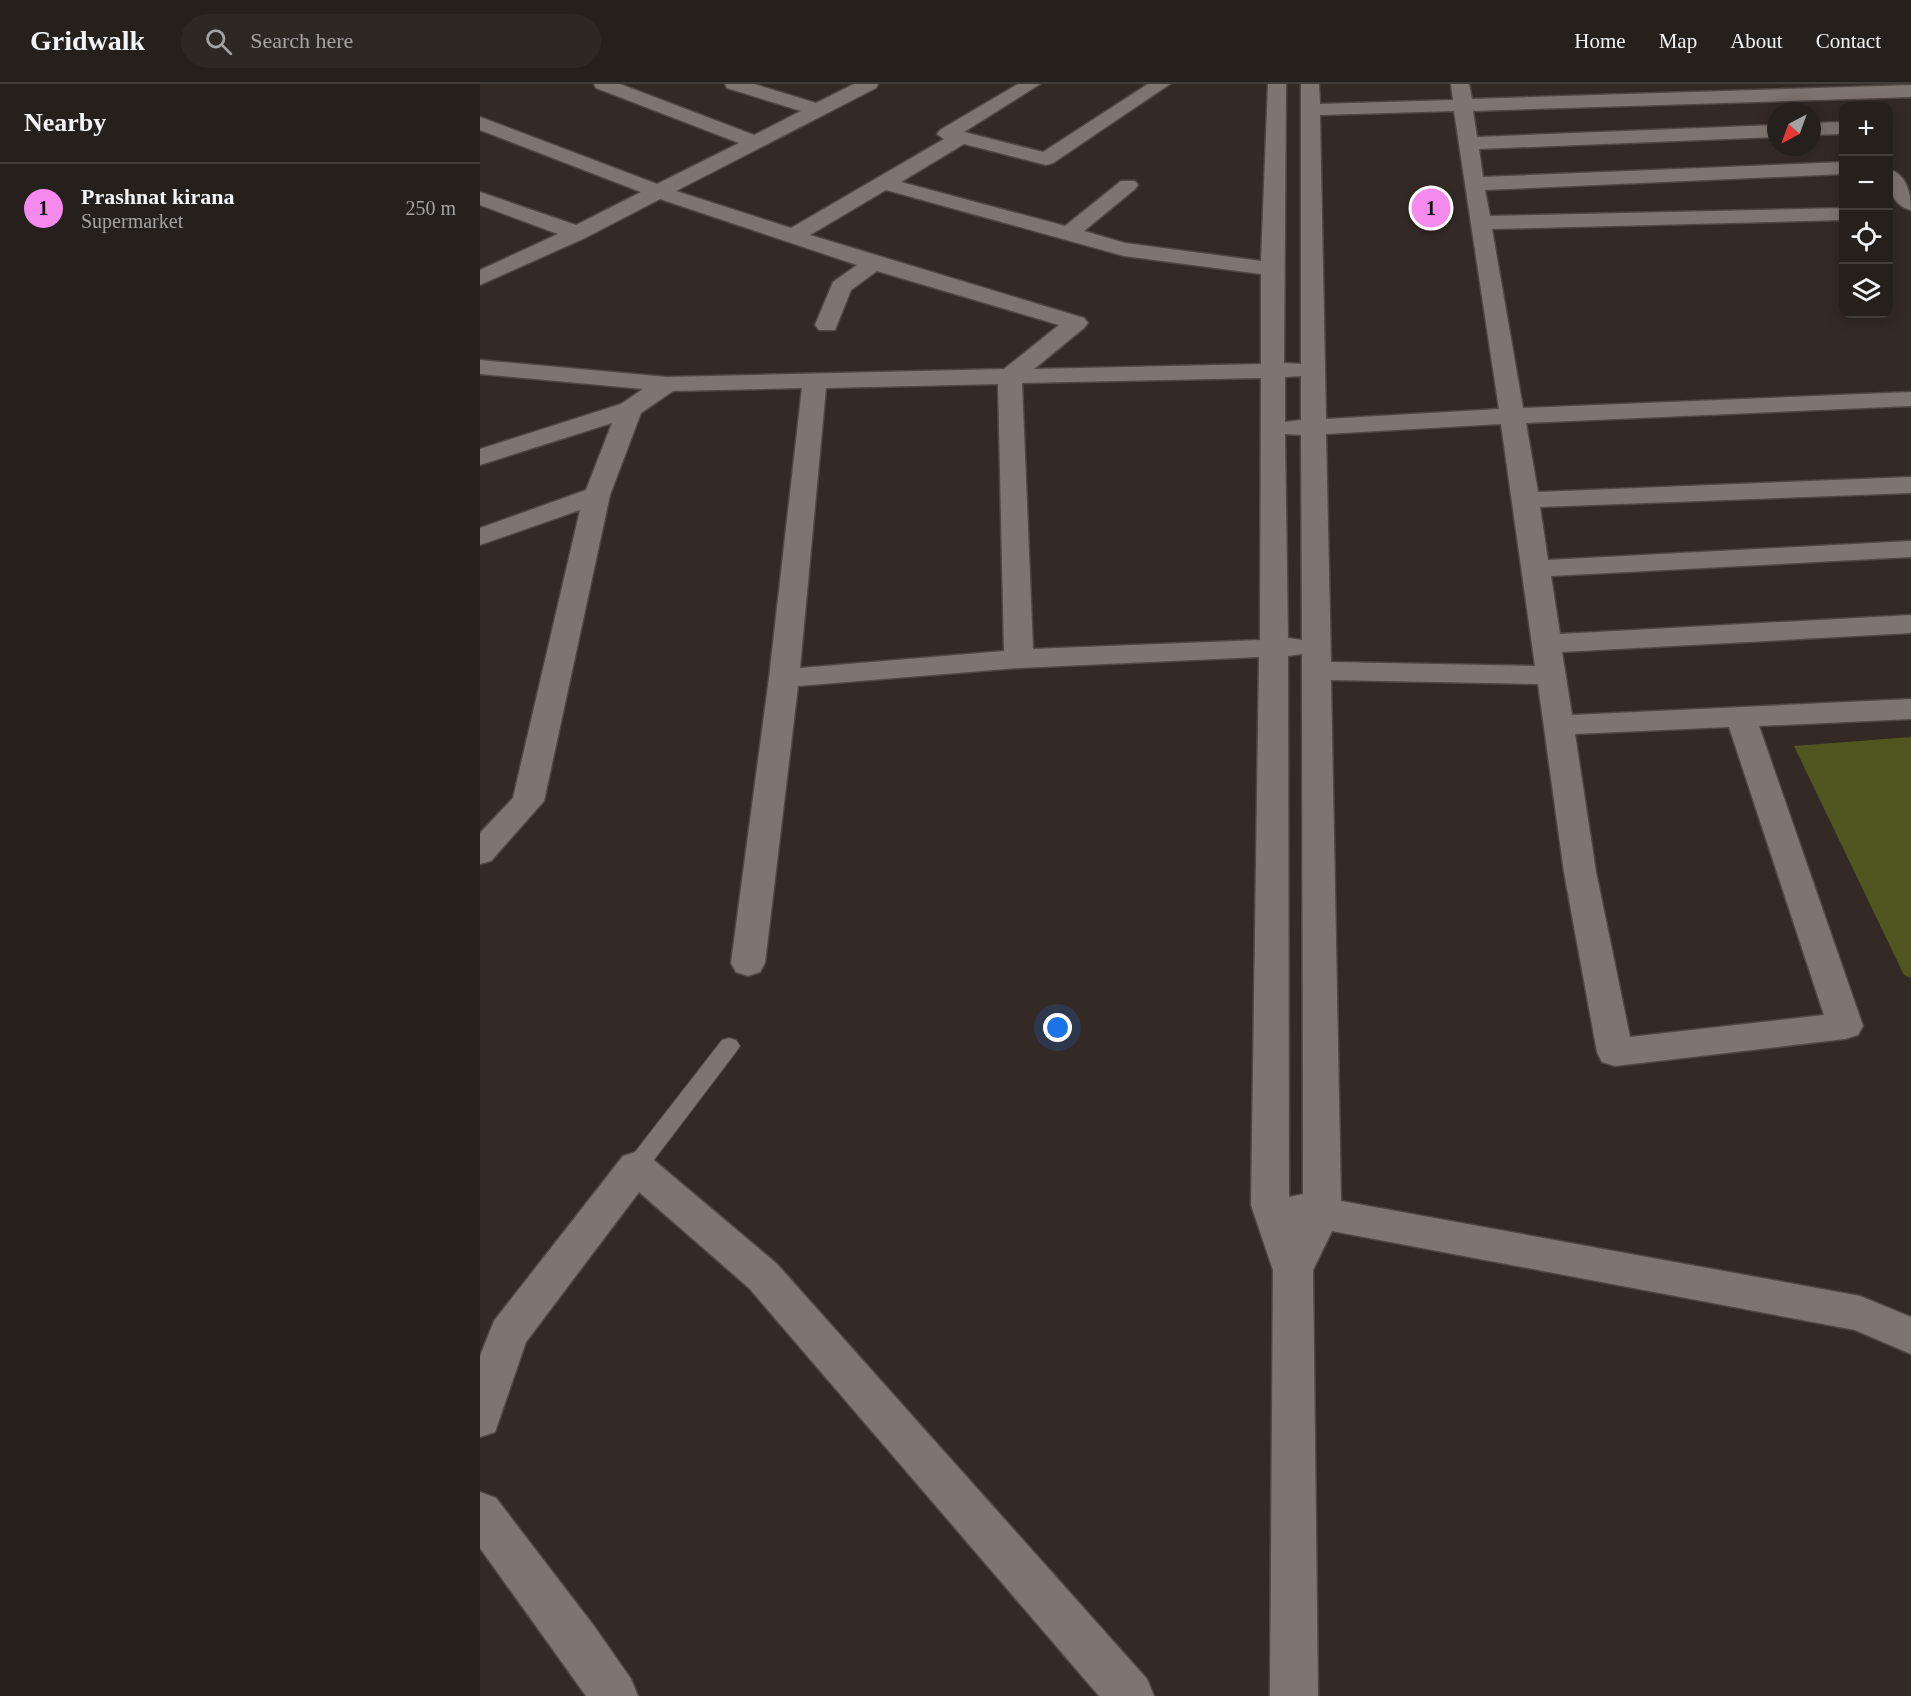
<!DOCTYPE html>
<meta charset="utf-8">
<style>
body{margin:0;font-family:Georgia,serif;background:#2e2825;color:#f1f3f6}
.controls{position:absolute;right:18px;top:18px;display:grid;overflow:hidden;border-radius:12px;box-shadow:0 3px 15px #0003}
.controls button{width:54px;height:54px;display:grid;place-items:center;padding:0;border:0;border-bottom:2px solid #423e3b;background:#26201c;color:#f1f3f6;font:30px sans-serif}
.compass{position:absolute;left:1287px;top:18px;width:54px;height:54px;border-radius:50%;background:#26201c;box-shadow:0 3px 15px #0003;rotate:221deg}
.you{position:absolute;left:578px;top:944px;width:21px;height:21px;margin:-15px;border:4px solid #fff;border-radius:50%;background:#1a73e8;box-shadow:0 0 0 9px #1a73e833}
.badge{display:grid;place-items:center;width:39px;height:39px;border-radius:50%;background:#f589ee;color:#111;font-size:20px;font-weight:700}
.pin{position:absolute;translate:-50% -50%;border:3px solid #fff;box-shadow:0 2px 6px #0006}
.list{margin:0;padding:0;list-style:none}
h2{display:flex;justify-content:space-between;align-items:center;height:78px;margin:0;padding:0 24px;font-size:26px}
h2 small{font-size:20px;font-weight:400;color:#a4a3a3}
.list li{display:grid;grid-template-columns:39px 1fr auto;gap:18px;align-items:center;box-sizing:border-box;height:90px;padding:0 24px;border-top:2px solid #423e3b}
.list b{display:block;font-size:22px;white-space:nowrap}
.list p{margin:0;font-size:20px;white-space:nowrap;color:#a4a3a3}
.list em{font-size:20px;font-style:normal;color:#a4a3a3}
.icon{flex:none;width:33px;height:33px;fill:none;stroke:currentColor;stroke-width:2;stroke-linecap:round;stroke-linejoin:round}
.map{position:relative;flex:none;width:1431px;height:1612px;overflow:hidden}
header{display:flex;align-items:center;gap:36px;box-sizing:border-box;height:84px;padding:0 30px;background:#26201c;border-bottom:2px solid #423e3b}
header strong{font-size:28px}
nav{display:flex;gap:33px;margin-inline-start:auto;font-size:21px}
.search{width:420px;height:54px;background:#2e2825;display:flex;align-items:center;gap:15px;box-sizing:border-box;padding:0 21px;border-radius:33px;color:#a4a3a3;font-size:22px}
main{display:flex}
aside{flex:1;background:#26201c}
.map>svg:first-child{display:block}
.green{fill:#515620}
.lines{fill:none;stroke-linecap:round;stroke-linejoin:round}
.lane-casing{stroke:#4f4744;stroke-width:2}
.street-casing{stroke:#4f4744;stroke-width:3}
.lane{fill:#7f7570;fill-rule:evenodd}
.street{fill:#7f7570;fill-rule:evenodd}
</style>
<header>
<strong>Gridwalk</strong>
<div class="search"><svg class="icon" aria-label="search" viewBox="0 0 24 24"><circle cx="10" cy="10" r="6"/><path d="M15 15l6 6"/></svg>Search here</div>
<nav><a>Home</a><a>Map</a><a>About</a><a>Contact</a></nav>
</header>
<main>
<aside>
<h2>Nearby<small></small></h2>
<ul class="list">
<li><span class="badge">1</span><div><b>Prashnat kirana</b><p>Supermarket</p></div><em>250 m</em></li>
</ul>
</aside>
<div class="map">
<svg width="1431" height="1612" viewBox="0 0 1431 1612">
<rect width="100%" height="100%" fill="#332a26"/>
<!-- green -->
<path class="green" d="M1431,653V894L1424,891L1314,662Z"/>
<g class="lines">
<!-- lane casing -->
<g class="lane-casing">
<path id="lane" d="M249,954L256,956L260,962L256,968L164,1089L156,1092L148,1089L145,1083L148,1077L242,956Z"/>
</g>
<!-- street casing -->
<g class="street-casing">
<path id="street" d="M114,0H140L274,51L321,27L247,4L245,0H274L336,19L374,0H398L396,4L196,107L311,144L464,55L457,50L460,46L538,0H560L484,48L563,68L668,0H690L573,79L566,81L484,60L421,98L585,142L641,97H655L658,101L655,105L604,147L645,159L781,177L788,0H806L804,279L821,280V0H839L840,20L973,16L971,0H989L992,15L1431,1V13L993,27L997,53L1296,41V53L999,65L1003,93L1364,78V90L1005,106L1010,132L1364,124V136L1012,145L1043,324L1431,308V322L1046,339L1058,408L1431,393V409L1060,423L1068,476L1431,457V473L1071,492L1080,550L1431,531V549L1082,568L1092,631L1431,615V635L1279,642L1383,942L1378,951L1365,955L1135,982L1122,978L1117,968L1084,788L1058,600L851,596L861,1117L1380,1212L1431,1233V1270L1375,1246L852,1147L833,1186L838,1612H790L793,1186L771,1121L779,573L539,584L318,602L285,879L280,888L268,892L256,888L251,879L289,594L322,304L193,307L161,329L130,411L64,717L11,777L0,780V749L33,714L100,426L0,461V444L106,406L132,339L0,381V365L141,320L163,305L0,290V276L187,293L524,285L579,241L397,187L371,206L355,246H339L335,241L353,198L377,181L180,115L105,154L0,201V186L78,150L0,121V108L96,141L161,108L0,46V33L177,100L259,59L116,4ZM974,27L1019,325L846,335L840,31ZM406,106L644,172L781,190V280L554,285L604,244L608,239L604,234L330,151ZM821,292V336L805,338V293ZM781,294L780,556L553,565L542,299ZM518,300L524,567L320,584L346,304ZM1021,340L1055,582L851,578L846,350ZM805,350L821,351L822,556L808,554ZM822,570L823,1110L809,1113L808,572ZM1249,643L1344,931L1150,953L1116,788L1095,650Z
M1364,38V50L1332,51V39Z
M1408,85C1427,90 1431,110 1431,126C1412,122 1408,102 1408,85Z
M156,1068L169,1072L297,1180L667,1595L674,1612H619L269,1204L159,1108L46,1258L15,1348L0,1353V1272L14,1237L143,1072Z
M0,1408L16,1414L114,1542L151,1595L158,1612H106L0,1464Z"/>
</g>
<!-- lane -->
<use href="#lane" class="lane"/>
<!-- street -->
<use href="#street" class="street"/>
</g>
</svg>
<div class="controls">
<button>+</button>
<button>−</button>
<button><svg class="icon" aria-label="locate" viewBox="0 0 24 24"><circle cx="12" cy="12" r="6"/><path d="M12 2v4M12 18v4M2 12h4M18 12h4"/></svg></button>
<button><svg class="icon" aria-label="layers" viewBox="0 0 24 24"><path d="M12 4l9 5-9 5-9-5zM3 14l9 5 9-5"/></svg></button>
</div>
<svg class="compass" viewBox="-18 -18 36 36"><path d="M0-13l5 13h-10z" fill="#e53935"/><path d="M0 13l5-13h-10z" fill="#a4a3a3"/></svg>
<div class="you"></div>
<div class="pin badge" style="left:951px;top:124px">1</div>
</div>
</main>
